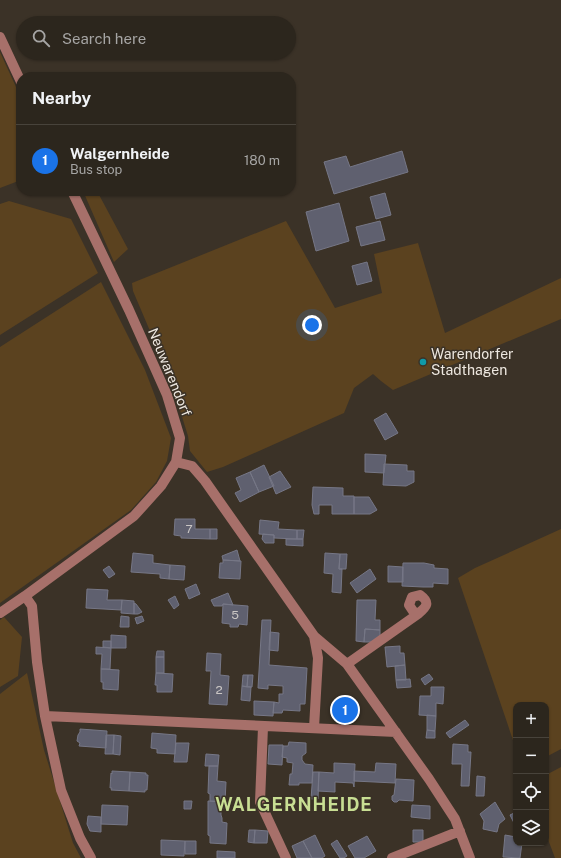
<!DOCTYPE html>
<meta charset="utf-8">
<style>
body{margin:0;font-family:"Public Sans",sans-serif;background:#38322a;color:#f1f3f6}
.controls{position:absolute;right:12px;bottom:12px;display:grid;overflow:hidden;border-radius:8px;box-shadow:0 1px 3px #0004}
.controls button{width:36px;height:36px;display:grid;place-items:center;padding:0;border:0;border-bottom:1px solid #48433b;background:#2c261d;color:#f1f3f6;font:20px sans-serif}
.you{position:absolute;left:312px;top:325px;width:14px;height:14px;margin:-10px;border:3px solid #fff;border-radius:50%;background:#1a73e8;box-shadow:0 0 0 6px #1a73e833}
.badge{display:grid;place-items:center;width:26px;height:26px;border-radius:50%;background:#1a73e8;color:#fff;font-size:13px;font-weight:700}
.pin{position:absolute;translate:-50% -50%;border:2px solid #fff;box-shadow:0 1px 4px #0006}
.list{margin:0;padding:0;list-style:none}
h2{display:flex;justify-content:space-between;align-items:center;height:52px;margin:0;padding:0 16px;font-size:17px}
h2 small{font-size:13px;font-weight:400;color:#a6a5a4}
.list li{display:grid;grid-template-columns:26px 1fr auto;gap:12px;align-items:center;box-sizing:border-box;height:72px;padding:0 16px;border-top:1px solid #48433b}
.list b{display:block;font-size:15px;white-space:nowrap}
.list p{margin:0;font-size:13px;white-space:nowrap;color:#a6a5a4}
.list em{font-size:13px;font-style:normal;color:#a6a5a4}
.icon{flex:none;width:22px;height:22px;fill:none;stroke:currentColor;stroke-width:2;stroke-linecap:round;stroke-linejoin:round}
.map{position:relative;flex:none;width:561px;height:858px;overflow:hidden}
.search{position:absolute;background:#2c261d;box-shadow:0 1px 3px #0004;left:16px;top:16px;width:280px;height:44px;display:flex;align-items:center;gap:10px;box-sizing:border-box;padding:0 14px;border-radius:22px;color:#a6a5a4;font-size:15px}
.panel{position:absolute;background:#2c261d;box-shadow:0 1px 3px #0004;left:16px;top:72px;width:280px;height:124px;border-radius:16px}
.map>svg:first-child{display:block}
.green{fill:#5b421f}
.building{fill:#5f606f;stroke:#767786}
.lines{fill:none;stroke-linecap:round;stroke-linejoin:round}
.minor{stroke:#a7706a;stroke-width:10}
.culture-dot{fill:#0f9aa8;stroke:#3b3227;stroke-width:1.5}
.labels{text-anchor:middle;stroke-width:3;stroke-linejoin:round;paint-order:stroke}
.number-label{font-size:12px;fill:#cac6c4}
.poi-label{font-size:14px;fill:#eee8e0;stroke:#3b3227;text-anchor:start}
.street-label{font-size:14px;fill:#eee8e0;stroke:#3b3227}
.district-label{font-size:18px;font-weight:bold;letter-spacing:1px;fill:#c8de93;stroke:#3b3227}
</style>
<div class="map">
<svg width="561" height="858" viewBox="0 0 561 858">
<rect width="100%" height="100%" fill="#3b3227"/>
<!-- green -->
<path class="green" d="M0,52L21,98V180L0,188Z
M83,191H97L128,249L114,262Z
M9,201L71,219L98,273L0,335V204Z
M286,221L335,308L382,293L374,254L418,243L445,333L561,278V319L393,390L381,381L373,374L354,388L344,413L223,467L207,472L190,451L188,436L175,394L164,364L133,291L132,283Z
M101,282L145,370L171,438L167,461L156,482L131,510L0,603V347Z
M561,529V749L546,757V705H516V749L458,578L475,568Z
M4,617L22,637L18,676L0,687V620Z
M27,673L44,750L73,843L81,858H0V694Z
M561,767V858H555L546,834V775Z"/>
<!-- building -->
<path class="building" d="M402,151L408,172L334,194L324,162L346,156L350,167Z
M385,193L391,215L376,219L370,197Z
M339,203L349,241L316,251L306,212Z
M380,221L385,240L361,246L356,227Z
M367,262L372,281L357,285L352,266Z
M386,413L398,433L385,440L374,420Z
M365,454L386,455L384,473L365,472Z
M384,464L407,465V471H414V482L406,486L383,485Z
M264,465L274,486L259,492L250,472Z
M280,471L291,487L276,494L269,477Z
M250,472L259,492L240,502L235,493L241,490L236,478Z
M313,487L343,488V496H354V514H332V505H319V514H314L312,505Z
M354,497H369L377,510L370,514H354Z
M175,519H195V529H210V539L181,538V536L174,535Z
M260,520L279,522L278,529L297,530V539L274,538V535L259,534Z
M210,529H217V539H210Z
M297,530H304L303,539H297Z
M263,534L274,535V543H265L262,539Z
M286,539H303V546L286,545Z
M237,550L240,561L223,560L222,556Z
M133,553L153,555V563L170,565L169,579L160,578V574L131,572Z
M325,553L340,554L339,569H342L341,593L332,592L333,574L324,573Z
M340,554H347L346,569H339Z
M223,560L241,561L240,579L219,578L220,563H223Z
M403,563H424L434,565V568L448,569V584L433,583V587H423L402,586Z
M170,565L185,566L184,580L169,579Z
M109,566L115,574L109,578L103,570Z
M388,566L403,567V582H388Z
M370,569L376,579L357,593L350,583Z
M196,584L200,594L189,599L185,589Z
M87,589L108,590L107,600H122L121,610L86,608Z
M228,593L233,605L223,604L222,606H214L211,600Z
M175,596L179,605L174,609L168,600Z
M122,600L134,601V614L121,613Z
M357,600H376L375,620H380V630L365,629L364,642L356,641Z
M134,603L136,604L142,612L138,614H134Z
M223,604L248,606L247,625L239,624L238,627H230V624L222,623Z
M121,616L129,617V627H120Z
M142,616L144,621L137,624L135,618Z
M262,620H271L269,665L307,668L305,704H300V711L283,710L282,713H273L274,702L279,703V694H283V686L268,685V689L258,688Z
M365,629L380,630V637L374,642H364Z
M270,632L279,633L278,651L269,650Z
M111,635L126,636V648H111Z
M103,641H111V648L103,647Z
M400,646V653H404L405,665L387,667L385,647Z
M96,647L111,648L110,669H101L102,654H96Z
M157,651H164V657H156Z
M207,653L221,654L220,675L229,676L227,705L209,704L211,671H206Z
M156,657H164V673H156Z
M405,665L406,680H396L395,666Z
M101,669L119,670L118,690L103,689V682H101Z
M156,673L173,674L172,692H157V685H155Z
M429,674L433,679L425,685L421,679Z
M243,675H248L247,687L242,686Z
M248,675H253L252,687H247Z
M410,679L411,687L397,688L396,680Z
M242,686L251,687L250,701L241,700Z
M431,687H444L443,704L436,703V716L419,715L420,696H431Z
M254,701L274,702L273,716L254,715Z
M341,706H350L349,712L340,711Z
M427,715L436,716L435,731L427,730Z
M465,720L469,725L450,738L446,733Z
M80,729L107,731L106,748L79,746L80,743L77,741L78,735L80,732Z
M427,730L435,731V738H426Z
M152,733L176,735L175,754L157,753V749L151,748Z
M106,735H114L113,754H105Z
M114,735L121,736L120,755L113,754Z
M289,742L306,743V753L302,756V760L305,764L313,765L312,783H299V785H289L290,774H292L293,763L287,762V758L282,757L283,746H288Z
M176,743H189L187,762H174Z
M453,744L468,745V752H471L469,786H461L462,764H452Z
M269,745H283L282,765L268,764Z
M206,754L219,755L218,766H205Z
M334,763L355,764L354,787L353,783L335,782V792L318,791L319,772L334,773Z
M376,763L396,764L395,783L354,781V771L375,772Z
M209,766H218L217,781L226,782L225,802L210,801V794L208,793Z
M112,771L130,772L129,791L111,790L112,788H110L111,773L112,774Z
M130,772L146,773V775H148L147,790H145V792L129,791Z
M313,772H319L318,799H311Z
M477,776L485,777L484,796H476Z
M396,779L414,780L413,801L399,800L397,802H394L392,800V796L394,795Z
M184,801H192L191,809H184Z
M208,801L224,802V808H221V815L222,818V822L227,823L226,844L210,843V836L208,835Z
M495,802L505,819L499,824L497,832L483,829L484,821L480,814Z
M102,805L128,806L127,825L101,824Z
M412,805L430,806V819L411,817Z
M516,812V827L510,815Z
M88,816L101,817V832L90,831L87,824Z
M249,830H255L254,843L248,842Z
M255,830L268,831L267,843H254Z
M413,830H423V842H413Z
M315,835L325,856L322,858H312L303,841Z
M505,835L516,837V843H522L520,858L503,857Z
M367,836L376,851L364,858H355L348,846Z
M161,840L185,841L184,856L161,855Z
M337,840L347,856L344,858H340L331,844Z
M185,841H196V854H185Z
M303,841L312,858H297L292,846Z
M217,851L235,852V858H217Z"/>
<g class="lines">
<!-- minor -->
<path class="minor" d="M0,37L21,82
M176,462L192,466L205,481L314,636L347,664L429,779L455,819L470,858
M25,596L32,606L37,662L45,716L61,790L80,838L91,858
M0,613L25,596L134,516L161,486L176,462L180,438L167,395L129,310L72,191
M314,636L318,658L314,728
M347,664L418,614C426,607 431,603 420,595L412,597L409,605L413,611L418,614
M45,716L396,732
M263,727L260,802L286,858
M392,858L460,831"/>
</g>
<!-- markers -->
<circle class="culture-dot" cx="423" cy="362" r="4"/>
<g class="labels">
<!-- number labels -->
<g class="number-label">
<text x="189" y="533">7</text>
<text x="235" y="619">5</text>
<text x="219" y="694">2</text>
</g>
<!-- poi labels -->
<g class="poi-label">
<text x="431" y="359">Warendorfer<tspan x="431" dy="16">Stadthagen</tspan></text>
</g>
<!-- street labels -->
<g class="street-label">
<text transform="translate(170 372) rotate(68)" y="5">Neuwarendorf</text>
</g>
<!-- district labels -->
<g class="district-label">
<text x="294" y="811">WALGERNHEIDE</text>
</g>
</g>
</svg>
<div class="controls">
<button>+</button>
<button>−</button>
<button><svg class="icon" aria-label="locate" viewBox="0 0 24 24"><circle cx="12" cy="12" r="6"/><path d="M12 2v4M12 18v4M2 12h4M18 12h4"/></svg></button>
<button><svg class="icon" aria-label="layers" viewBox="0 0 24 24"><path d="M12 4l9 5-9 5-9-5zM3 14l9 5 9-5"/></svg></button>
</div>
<div class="you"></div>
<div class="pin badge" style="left:345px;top:710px">1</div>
<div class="search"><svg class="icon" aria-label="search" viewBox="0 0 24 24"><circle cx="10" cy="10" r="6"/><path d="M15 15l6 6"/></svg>Search here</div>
<section class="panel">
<h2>Nearby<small></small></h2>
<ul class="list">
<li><span class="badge">1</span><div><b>Walgernheide</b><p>Bus stop</p></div><em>180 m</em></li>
</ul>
</section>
</div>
